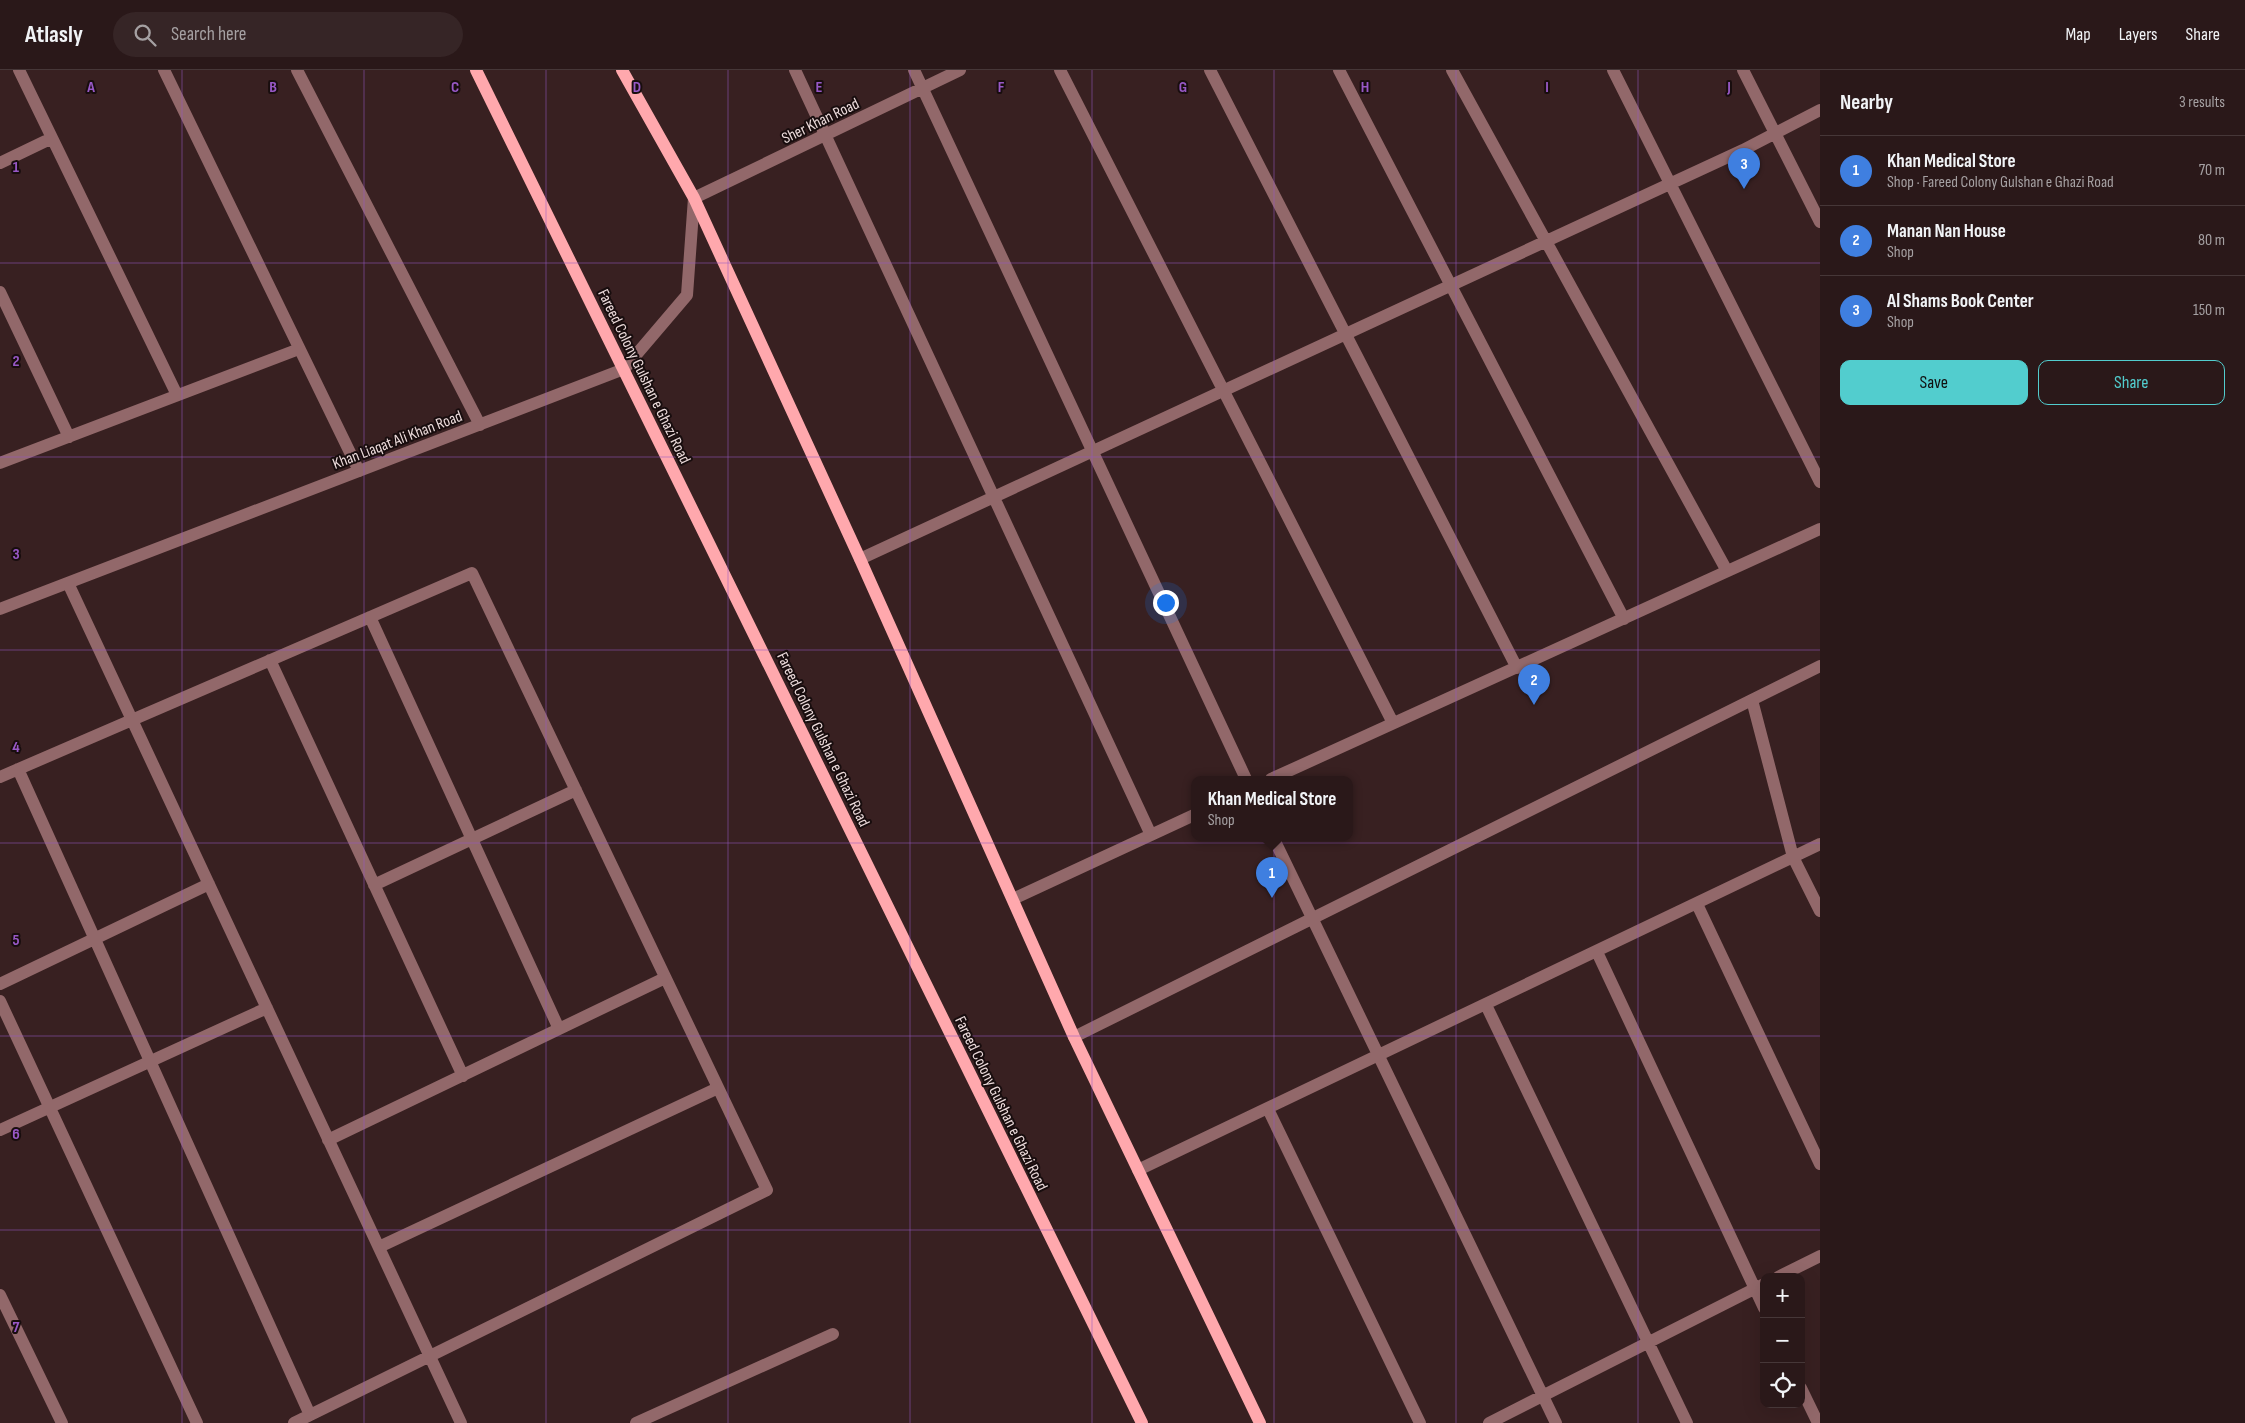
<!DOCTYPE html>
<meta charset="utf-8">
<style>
body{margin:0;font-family:"Sofia Sans Condensed",sans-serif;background:#362526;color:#f1f3f6}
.controls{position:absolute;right:15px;bottom:15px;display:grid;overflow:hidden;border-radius:10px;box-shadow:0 5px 20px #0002}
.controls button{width:45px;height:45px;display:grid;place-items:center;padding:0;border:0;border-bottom:1px solid #463738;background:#2a1819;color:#f1f3f6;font:25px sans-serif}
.you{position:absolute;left:1165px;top:532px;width:18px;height:18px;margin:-12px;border:4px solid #fff;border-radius:50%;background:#1a73e8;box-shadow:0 0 0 8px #1a73e833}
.badge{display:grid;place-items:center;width:32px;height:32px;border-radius:50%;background:#52cdce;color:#fff;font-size:16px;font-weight:700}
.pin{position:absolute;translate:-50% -41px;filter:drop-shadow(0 1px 2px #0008)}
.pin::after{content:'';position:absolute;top:26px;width:18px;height:15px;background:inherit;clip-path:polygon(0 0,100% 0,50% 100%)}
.popup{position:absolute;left:1191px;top:706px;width:162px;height:65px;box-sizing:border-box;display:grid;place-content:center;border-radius:10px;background:#2a1819;filter:drop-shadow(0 1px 4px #0005);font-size:16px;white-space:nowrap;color:#a5a0a2}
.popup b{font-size:19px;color:#f1f3f6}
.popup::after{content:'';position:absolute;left:50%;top:100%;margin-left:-10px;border:10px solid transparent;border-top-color:#2a1819}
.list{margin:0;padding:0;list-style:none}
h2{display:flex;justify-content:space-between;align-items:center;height:65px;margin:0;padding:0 20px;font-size:21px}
h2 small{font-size:16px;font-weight:400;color:#a5a0a2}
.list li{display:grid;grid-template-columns:32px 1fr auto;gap:15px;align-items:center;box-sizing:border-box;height:70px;padding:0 20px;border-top:1px solid #463738}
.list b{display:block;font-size:19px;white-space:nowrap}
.list p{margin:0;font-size:16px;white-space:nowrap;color:#a5a0a2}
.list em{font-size:16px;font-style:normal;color:#a5a0a2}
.actions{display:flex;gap:10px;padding:15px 20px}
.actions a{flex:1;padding:11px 0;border:1px solid #52cdce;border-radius:10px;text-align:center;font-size:18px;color:#52cdce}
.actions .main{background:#52cdce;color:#111}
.icon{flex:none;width:28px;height:28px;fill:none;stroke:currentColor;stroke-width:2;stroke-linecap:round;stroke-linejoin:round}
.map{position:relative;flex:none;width:1820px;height:1353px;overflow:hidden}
header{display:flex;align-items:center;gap:30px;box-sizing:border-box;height:70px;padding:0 25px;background:#2a1819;border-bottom:1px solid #463738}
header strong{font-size:24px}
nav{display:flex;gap:28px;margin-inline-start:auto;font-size:18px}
.search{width:350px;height:45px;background:#362526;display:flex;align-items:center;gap:12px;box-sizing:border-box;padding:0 18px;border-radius:28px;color:#a5a0a2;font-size:19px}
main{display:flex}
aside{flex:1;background:#2a1819}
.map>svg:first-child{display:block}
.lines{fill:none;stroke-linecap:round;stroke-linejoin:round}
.minor{stroke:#92686a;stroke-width:12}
.major{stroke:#ffa8ad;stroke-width:12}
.grid{fill:none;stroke:#9858c6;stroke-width:1;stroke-opacity:0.55}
.labels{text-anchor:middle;stroke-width:4;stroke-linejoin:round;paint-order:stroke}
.street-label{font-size:16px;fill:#eddcdc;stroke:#180d0e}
.grid-label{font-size:16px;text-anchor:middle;font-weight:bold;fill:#9858c6;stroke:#180d0e;stroke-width:4;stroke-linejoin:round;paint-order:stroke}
</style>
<header>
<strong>Atlasly</strong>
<div class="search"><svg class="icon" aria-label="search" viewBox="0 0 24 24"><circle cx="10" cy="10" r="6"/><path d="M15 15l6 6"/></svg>Search here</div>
<nav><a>Map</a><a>Layers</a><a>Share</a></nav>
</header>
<main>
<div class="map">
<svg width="1820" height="1353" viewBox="0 0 1820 1353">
<rect width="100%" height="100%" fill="#382021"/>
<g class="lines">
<!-- minor -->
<path class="minor" d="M19,0L177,325
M164,0L359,401
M297,0L480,355
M795,0L1151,765
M914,0L1246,709
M1060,0L1393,653
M1210,0L1517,598
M1339,0L1624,549
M1452,0L1727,501
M1613,0L1820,412
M1743,0L1820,152
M0,93L52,68
M0,222L69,367
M0,393L299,279
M860,489L1743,80L1820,40
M68,513L461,1353
M0,539L624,299L687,225L694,128L960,0
M370,547L559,959
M270,590L463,1006
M1752,630L1793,787L1820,841
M18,699L310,1345
M0,707L472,503L767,1120L294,1353
M1271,709L1820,459
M1273,767L1556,1353
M374,815L576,720
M1013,829L1194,745
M1697,834L1820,1094
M1597,882L1764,1238
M0,914L209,814
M0,931L197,1353
M1486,935L1687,1353
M1074,967L1820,596
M1268,1039L1420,1353
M0,1060L267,938
M328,1070L665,908
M1138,1100L1820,774
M379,1177L718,1018
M1778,1207L1820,1186
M0,1225L62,1353
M1801,1318L1818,1353
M636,1353L833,1264
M1489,1353L1764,1214"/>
<!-- major -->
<path class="major" d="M476,0L1142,1353
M622,0L694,128L860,489L1074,967L1260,1353"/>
</g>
<!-- grid -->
<path class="grid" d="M182,0V1353M364,0V1353M546,0V1353M728,0V1353M910,0V1353M1092,0V1353M1274,0V1353M1456,0V1353M1638,0V1353M0,193H1820M0,387H1820M0,580H1820M0,773H1820M0,966H1820M0,1160H1820"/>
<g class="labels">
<!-- street labels -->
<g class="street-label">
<text transform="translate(820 50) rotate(-26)" y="6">Sher Khan Road</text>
<text transform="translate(645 306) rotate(64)" y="6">Fareed Colony Gulshan e Ghazi Road</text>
<text transform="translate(397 369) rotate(-21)" y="6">Khan Liaqat Ali Khan Road</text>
<text transform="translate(824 669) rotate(64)" y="6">Fareed Colony Gulshan e Ghazi Road</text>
<text transform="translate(1002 1033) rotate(64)" y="6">Fareed Colony Gulshan e Ghazi Road</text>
</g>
</g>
<g class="grid-label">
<text x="91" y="22">A</text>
<text x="273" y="22">B</text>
<text x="455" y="22">C</text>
<text x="637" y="22">D</text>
<text x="819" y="22">E</text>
<text x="1001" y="22">F</text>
<text x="1183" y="22">G</text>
<text x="1365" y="22">H</text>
<text x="1547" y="22">I</text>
<text x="1729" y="22">J</text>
<text x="16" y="102">1</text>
<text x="16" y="296">2</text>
<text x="16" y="489">3</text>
<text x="16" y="682">4</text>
<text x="16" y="875">5</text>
<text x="16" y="1069">6</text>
<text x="16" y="1262">7</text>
</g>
</svg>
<div class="controls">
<button>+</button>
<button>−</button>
<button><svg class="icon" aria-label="locate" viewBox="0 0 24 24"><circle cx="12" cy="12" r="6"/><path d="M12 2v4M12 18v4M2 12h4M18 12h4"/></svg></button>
</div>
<div class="you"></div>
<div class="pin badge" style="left:1272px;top:828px;background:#3f7fe0">1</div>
<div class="popup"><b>Khan Medical Store</b>Shop</div>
<div class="pin badge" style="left:1534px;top:635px;background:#3f7fe0">2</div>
<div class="pin badge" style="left:1744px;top:119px;background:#3f7fe0">3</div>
</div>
<aside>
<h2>Nearby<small>3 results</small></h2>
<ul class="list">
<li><span class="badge" style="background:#3f7fe0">1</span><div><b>Khan Medical Store</b><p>Shop · Fareed Colony Gulshan e Ghazi Road</p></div><em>70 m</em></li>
<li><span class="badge" style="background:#3f7fe0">2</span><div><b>Manan Nan House</b><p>Shop</p></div><em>80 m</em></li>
<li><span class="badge" style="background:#3f7fe0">3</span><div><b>Al Shams Book Center</b><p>Shop</p></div><em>150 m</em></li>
</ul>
<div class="actions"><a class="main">Save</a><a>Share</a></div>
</aside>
</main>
